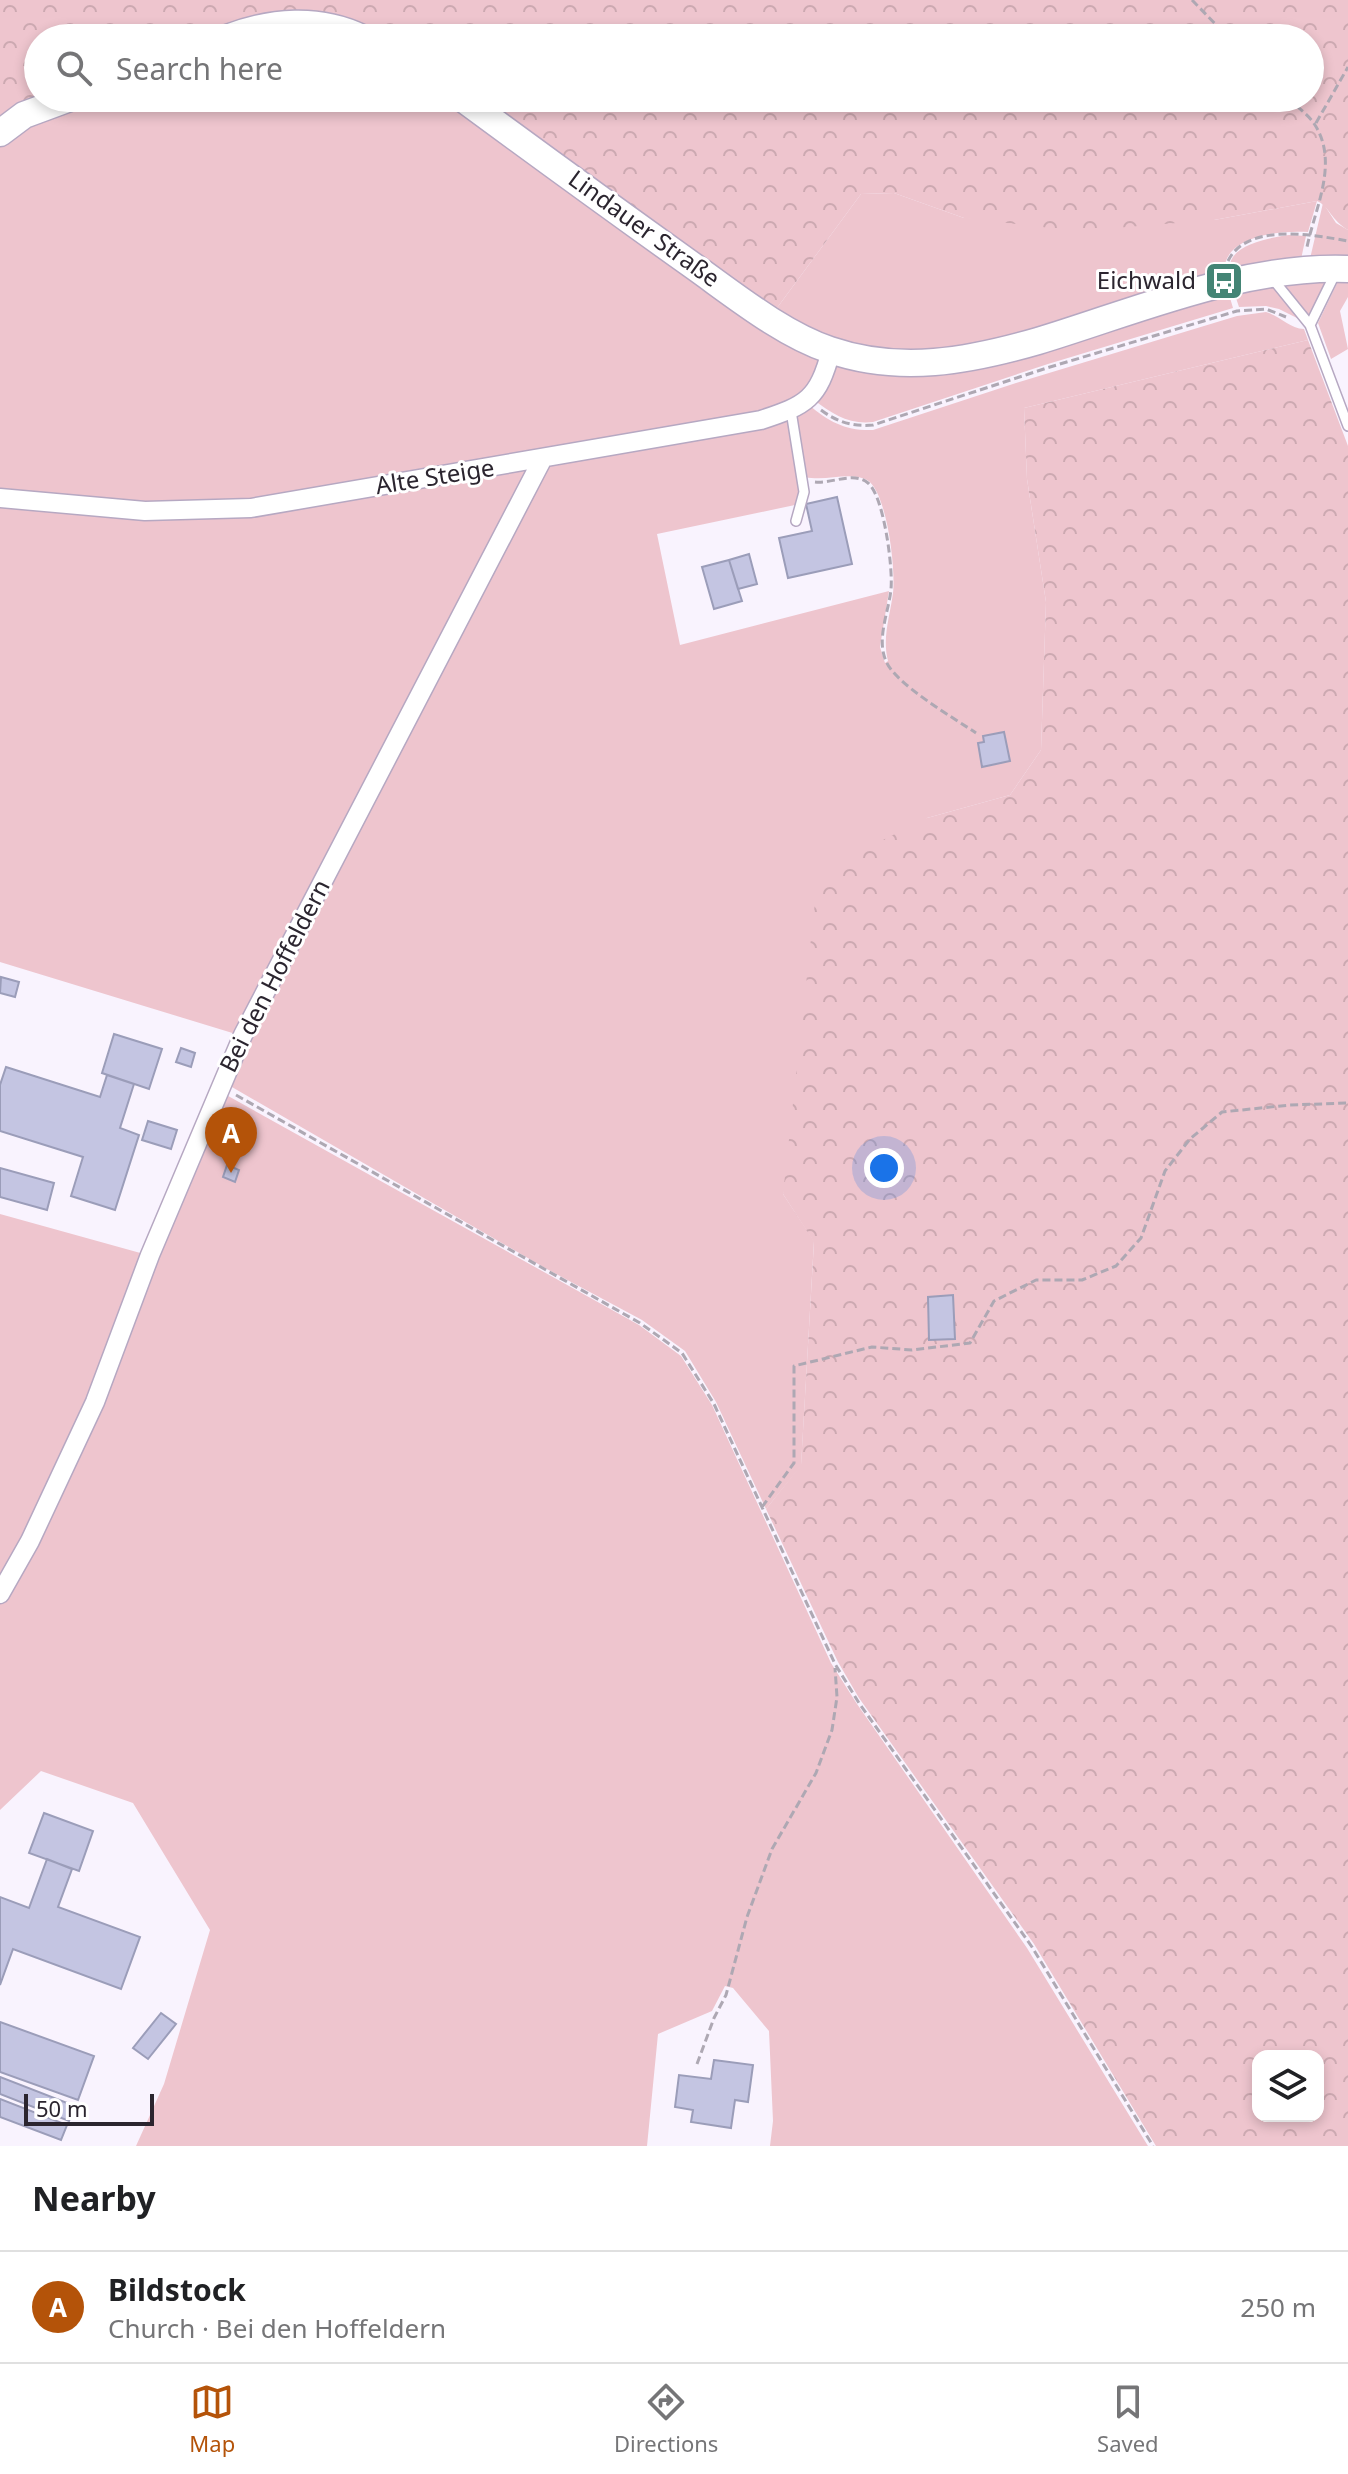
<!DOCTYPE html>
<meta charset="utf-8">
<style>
body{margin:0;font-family:"Noto Sans",sans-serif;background:#f6f6f6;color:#202124}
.controls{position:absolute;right:24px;bottom:24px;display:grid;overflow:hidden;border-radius:16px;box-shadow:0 4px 12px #0003}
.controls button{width:72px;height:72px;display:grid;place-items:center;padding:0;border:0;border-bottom:2px solid #e0e0e0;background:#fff;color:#202124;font:40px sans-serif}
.scale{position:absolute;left:24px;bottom:20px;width:130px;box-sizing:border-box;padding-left:8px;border:4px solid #2b252f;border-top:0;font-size:22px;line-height:28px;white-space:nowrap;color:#2b252f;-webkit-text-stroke:6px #fff;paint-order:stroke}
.you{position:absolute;left:884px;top:1168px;width:28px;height:28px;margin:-20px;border:6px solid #fff;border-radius:50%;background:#1a73e8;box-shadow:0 0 0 12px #1a73e833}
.badge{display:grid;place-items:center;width:52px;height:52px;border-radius:50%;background:#b45309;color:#fff;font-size:26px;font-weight:700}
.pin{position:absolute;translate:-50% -66px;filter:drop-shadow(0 2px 4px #0008)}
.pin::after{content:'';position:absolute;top:42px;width:28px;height:24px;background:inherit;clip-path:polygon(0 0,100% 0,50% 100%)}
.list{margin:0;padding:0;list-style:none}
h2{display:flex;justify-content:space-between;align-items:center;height:104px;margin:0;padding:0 32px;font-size:34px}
h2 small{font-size:26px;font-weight:400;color:#757577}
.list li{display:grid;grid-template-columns:52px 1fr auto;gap:24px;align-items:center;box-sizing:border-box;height:112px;padding:0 32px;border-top:2px solid #e0e0e0}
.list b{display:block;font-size:30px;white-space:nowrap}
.list p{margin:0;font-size:26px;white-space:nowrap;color:#757577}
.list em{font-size:26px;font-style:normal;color:#757577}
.icon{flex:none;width:44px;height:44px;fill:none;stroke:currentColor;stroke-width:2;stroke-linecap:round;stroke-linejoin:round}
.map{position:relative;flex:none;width:1348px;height:2146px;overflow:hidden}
.search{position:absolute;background:#fff;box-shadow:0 4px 12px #0003;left:24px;right:24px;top:24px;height:88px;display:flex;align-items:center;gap:20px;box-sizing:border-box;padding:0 28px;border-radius:44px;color:#757577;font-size:30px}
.sheet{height:216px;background:#fff}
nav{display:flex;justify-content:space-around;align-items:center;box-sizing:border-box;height:112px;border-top:2px solid #e0e0e0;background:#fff;font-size:22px;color:#757577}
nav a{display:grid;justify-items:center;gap:4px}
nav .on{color:#b45309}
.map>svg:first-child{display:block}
.grass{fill:#eec5ce}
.forest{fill:url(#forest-crowns);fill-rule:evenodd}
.building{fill:#c4c5e2;stroke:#9b9db9;stroke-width:2}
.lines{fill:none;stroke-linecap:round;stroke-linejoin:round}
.service-casing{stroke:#b6a8c2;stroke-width:12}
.minor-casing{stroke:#b6a8c2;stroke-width:21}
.secondary-casing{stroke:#b6a8c2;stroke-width:29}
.path{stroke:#aea8b3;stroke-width:3;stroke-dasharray:8 4;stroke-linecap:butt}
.service{stroke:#fff;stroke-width:9}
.minor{stroke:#fff;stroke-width:18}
.secondary{stroke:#fff;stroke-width:26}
.labels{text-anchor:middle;stroke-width:6;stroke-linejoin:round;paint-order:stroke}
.street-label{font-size:24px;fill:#2b252f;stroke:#fff}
.poi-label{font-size:24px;fill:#2b252f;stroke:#fff;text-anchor:end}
</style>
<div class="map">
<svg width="1348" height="2146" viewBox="0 0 1348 2146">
<defs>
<pattern id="forest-crowns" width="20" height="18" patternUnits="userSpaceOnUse" patternTransform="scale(2)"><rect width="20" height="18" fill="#eec5ce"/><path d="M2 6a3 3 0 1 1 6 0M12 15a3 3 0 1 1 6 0" fill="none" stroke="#cca9b1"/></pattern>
</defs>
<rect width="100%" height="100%" fill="#f9f3fe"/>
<!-- grass -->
<path class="grass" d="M91,98H397C408,103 438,98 452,98L824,354L819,374L789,406L250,504L145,507L0,494V142L27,123Z
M894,193L964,218L1214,220L1317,201L1308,232C1279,230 1217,236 1225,278L1012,344L868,354L774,312L861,194Z
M1323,203L1336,223L1348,230V262L1309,263Z
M1289,235L1306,236L1300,264L1231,276C1221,245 1269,238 1289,235Z
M1328,275L1310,318L1281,280Z
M1340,277H1348V297L1340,311L1348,349L1331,359L1318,323Z
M1269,282L1301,320L1279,309L1266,306L1239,307L1233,289Z
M1228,291L1233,308L1048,364L873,422C850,425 832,414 814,400L835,358L918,370Z
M1266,312C1280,316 1289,328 1304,329L1308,340L1024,408L1027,479L1046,602L1041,750L1010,795L927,818L783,1194L814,1241L801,1466L766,1509L716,1402L685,1351L642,1320L545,1268L225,1083L546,463L789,416L801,491L795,505L657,534L680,645L889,591L880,647L885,663L888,661C882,638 890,616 893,593C896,570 887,491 867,480C849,471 826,482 805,477L795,413L809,405C829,422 846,431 873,430L1016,383L1237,316Z
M536,465L239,1035L0,962V503L145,517Z
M221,1092L639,1325L681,1356L712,1405L831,1663L857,1704L1027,1948L1148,2146H770L773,2121L769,2031L733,1988L725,1986L712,2011L658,2034L647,2146H136L164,2084L210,1930L133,1803L41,1771L0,1810V1603L34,1543Z
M0,1214L144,1254L90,1401L0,1583Z"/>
<!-- forest -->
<path class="forest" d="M0,0H1348V230C1332,221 1328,205 1317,201L1214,220L1077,231L964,218L894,193L861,194L774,312L471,98H1310V38H376L347,24L236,28L208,38H38V98L0,121Z
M1308,340L1348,446V2146H1156L1034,1944L859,1698L838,1662L766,1509L801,1465L814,1242L783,1194L817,884L871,846L927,818L1010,795L1041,750L1046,602L1027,479L1024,408ZM1258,2056H1318V2116H1258Z"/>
<!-- building -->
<path class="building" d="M837,497L852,564L788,578L779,538L812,531L806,504Z
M749,554L757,584L738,589L729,560Z
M729,560L742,601L714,609L702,567Z
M1004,732L1010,761L982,767L978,743L984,742L983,736Z
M1,977L19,982L15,997L0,993Z
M114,1034L162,1049L149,1089L102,1073Z
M181,1048L195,1053L191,1067L176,1062Z
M6,1067L100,1097L107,1075L134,1084L120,1128L139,1135L115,1210L71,1196L83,1157L0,1131V1085Z
M148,1121L177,1130L171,1149L142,1140Z
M227,1165L239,1170L235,1182L223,1177Z
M0,1168L54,1183L47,1210L0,1197Z
M953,1295L955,1339L929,1340L928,1297Z
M44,1813L93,1831L79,1871L29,1853Z
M47,1859L72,1869L58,1907L140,1937L121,1989L13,1949L0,1985V1897L29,1908Z
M161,2013L176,2024L148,2059L133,2048Z
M0,2022L94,2056L78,2100L0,2072Z
M714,2060L753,2065L748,2102L735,2100L731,2128L691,2122L693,2110L675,2107L679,2075L711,2079Z
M0,2077L75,2106L69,2121L0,2094Z
M0,2099L67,2125L61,2140L0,2117Z"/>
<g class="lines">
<!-- service casing -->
<g class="service-casing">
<path id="service" d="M1272,278L1310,325L1348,426
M1310,325L1335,274
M791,411L804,492L796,521"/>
</g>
<!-- minor casing -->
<g class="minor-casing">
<path id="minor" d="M0,498L145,511L251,508L761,420C807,405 818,399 831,351
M0,1594L30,1541L95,1402L150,1255L243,1035L542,460"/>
</g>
<!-- secondary casing -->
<g class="secondary-casing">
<path id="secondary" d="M227,38C271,21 319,17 362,38
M462,98C538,154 615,210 692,265C733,294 782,334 830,350C900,374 969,361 1038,341C1137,311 1242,265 1348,269
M0,133L24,115L70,98"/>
</g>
<!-- path -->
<path class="path" d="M1192,0L1229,38
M1288,98C1296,106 1309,115 1315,125C1339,163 1315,208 1307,247
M1316,123L1348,67
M1228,261C1247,222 1314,235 1348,241
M821,410C837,422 853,427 873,425L1050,367L1237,311L1266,309L1286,317
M815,482C832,484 853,471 868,483C884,496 893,568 891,589C889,611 876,639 886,661C895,684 954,718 976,733
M236,1095L640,1323L682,1353L714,1404L835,1664L859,1703L1032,1947L1153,2146
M762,1507L794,1463V1366L872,1347L912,1350L970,1343L994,1301L1036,1280H1082L1116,1266L1141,1238L1165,1171L1190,1139L1222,1112L1290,1105L1348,1103
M697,2064L714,2018L726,1995L747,1917L772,1849L816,1773L832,1730L837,1697L835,1668"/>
<!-- service -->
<use href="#service" class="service"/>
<!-- minor -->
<use href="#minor" class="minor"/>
<!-- secondary -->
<use href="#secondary" class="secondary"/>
</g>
<!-- icons -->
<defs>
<g id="bus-square" transform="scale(2)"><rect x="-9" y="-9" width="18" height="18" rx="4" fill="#448575" stroke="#fff"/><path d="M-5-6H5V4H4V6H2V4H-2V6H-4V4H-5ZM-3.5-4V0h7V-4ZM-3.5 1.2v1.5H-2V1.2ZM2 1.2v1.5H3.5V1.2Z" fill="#fff"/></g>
</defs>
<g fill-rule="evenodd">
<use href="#bus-square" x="1224" y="281"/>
</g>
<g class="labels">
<!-- street labels -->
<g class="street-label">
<text transform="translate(644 229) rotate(36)" y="8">Lindauer Straße</text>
<text transform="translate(435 477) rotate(-9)" y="8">Alte Steige</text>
<text transform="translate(275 976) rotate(-63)" y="8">Bei den Hoffeldern</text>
</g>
<!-- poi labels -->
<g class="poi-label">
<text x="1196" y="289">Eichwald</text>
</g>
</g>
</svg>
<div class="controls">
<button><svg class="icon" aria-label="layers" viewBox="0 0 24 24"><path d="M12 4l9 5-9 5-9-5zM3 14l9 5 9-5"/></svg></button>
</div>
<div class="scale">50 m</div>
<div class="you"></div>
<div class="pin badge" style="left:231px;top:1173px">A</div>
<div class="search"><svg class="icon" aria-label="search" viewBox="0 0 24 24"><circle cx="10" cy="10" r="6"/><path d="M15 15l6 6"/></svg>Search here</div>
</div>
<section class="sheet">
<h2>Nearby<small></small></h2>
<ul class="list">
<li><span class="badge">A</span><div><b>Bildstock</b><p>Church · Bei den Hoffeldern</p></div><em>250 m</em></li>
</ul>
</section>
<nav>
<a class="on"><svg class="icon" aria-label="map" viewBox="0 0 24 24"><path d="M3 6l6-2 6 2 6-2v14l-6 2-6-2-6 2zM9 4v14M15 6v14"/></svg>Map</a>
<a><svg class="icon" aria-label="directions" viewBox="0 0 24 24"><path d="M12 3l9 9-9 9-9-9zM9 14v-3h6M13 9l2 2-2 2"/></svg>Directions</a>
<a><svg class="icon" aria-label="saved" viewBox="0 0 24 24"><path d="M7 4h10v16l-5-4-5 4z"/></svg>Saved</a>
</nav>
